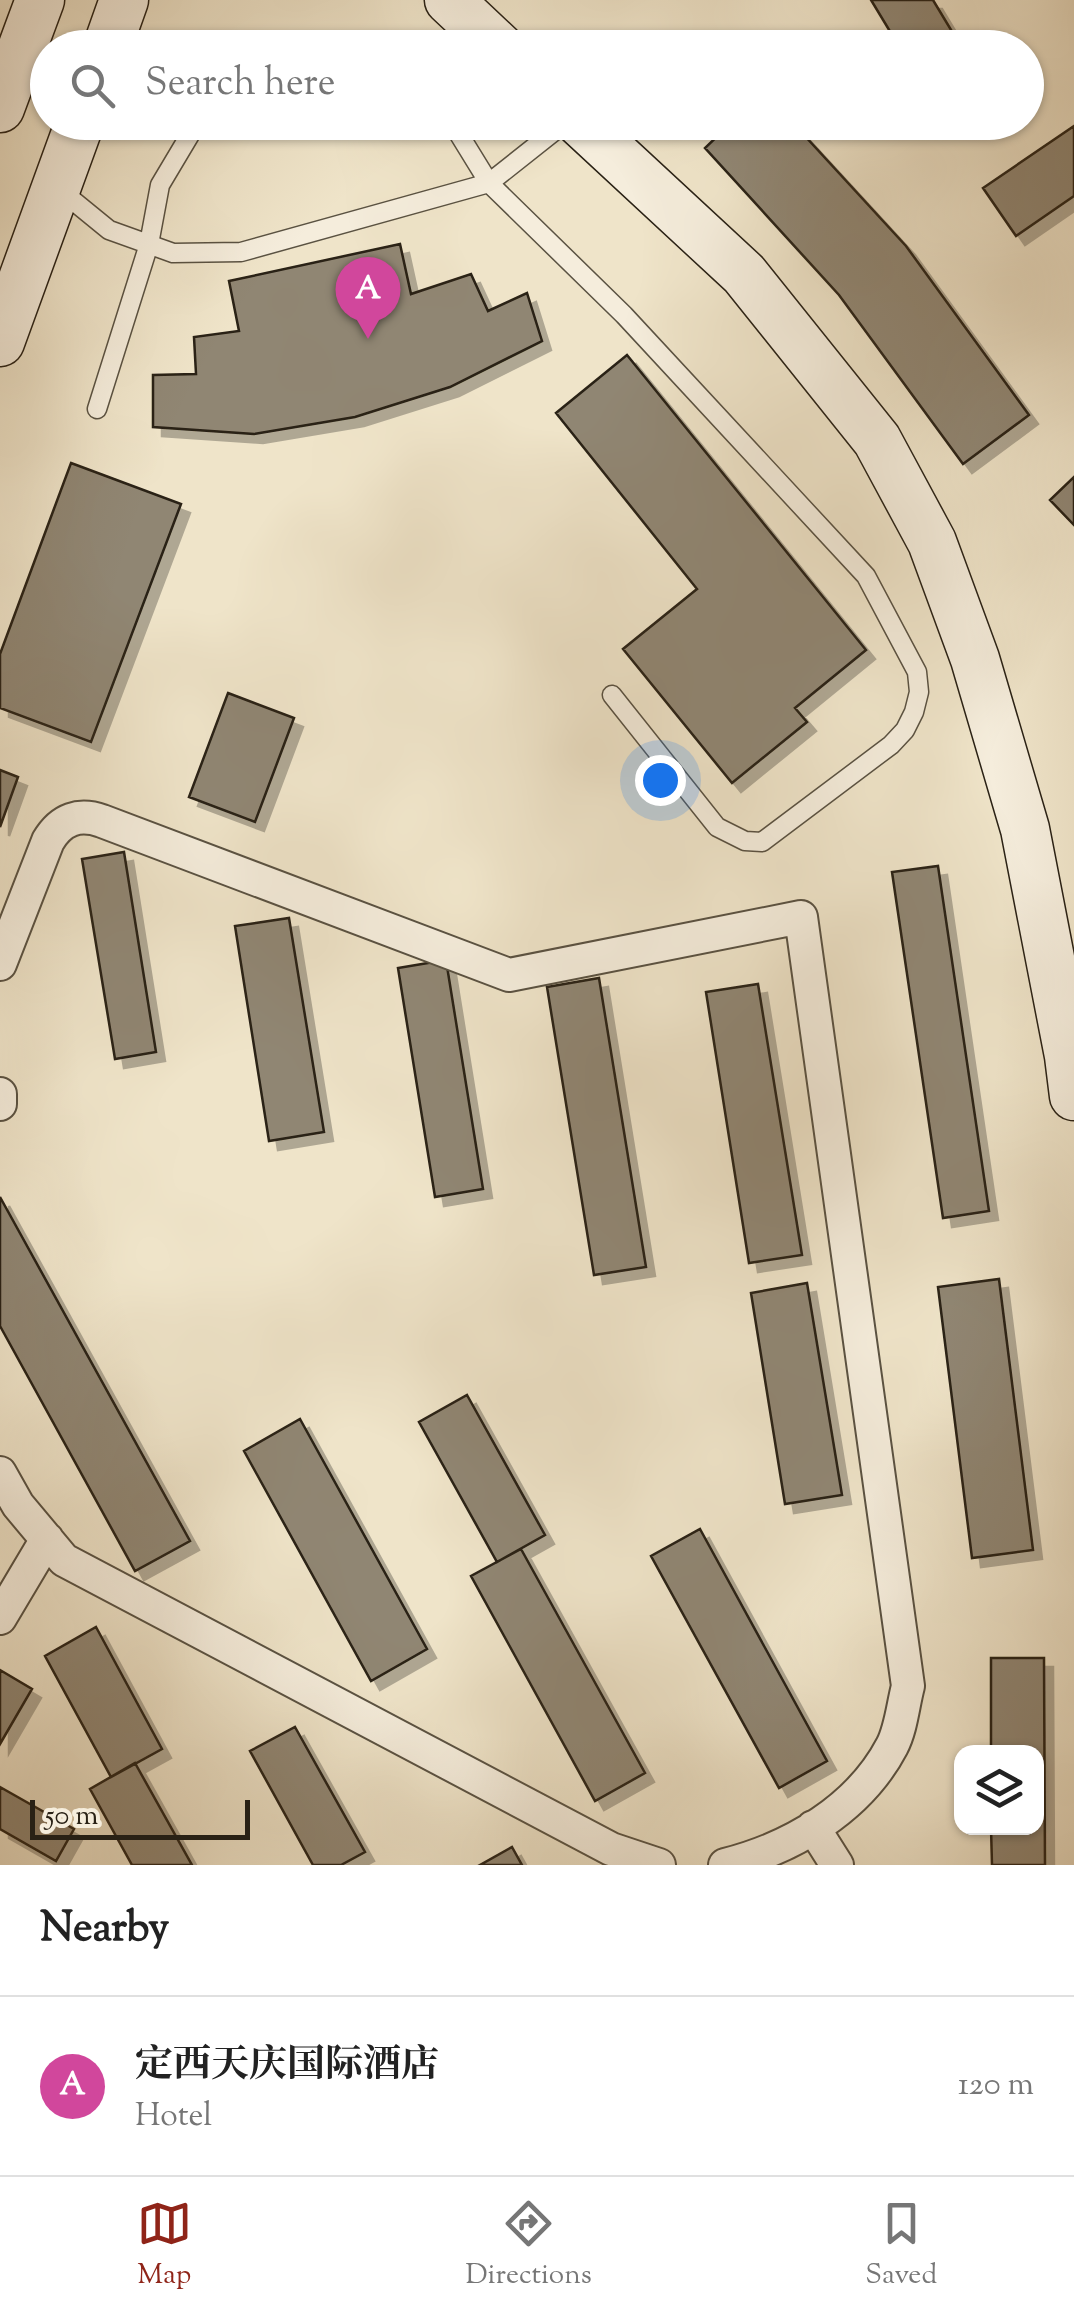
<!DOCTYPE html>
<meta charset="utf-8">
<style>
body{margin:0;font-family:"Sorts Mill Goudy","Noto Serif SC",serif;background:#f2f2f2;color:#222}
.controls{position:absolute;right:30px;bottom:30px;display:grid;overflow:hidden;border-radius:20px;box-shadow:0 2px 8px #0004}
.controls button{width:90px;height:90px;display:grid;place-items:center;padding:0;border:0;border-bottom:2px solid #e0e0e0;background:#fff;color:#222;font:50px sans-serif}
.scale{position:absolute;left:30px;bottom:25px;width:220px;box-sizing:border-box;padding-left:10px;border:5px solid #292115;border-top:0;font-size:28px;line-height:35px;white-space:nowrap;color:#292115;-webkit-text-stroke:8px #f5eddc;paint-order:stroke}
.you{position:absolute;left:660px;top:780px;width:35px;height:35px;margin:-25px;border:8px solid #fff;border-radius:50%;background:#1a73e8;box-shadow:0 0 0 15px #1a73e833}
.badge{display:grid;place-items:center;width:65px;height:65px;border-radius:50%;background:#8f2418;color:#fff;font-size:32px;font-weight:700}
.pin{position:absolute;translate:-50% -82px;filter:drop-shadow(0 2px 5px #0008)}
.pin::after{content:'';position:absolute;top:52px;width:35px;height:30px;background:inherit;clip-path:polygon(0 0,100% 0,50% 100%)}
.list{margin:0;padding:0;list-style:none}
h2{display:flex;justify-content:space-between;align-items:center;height:130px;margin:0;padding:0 40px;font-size:42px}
h2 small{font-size:32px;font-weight:400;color:#767676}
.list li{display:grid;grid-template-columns:65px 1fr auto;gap:30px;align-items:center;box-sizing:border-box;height:180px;padding:0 40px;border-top:2px solid #e0e0e0}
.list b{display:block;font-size:38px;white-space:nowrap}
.list p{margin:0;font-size:32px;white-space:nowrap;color:#767676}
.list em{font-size:32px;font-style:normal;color:#767676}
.icon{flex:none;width:55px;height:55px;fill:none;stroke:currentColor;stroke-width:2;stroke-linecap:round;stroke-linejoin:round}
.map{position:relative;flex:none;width:1074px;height:1865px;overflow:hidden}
.search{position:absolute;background:#fff;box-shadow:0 2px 8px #0004;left:30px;right:30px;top:30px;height:110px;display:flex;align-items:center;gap:25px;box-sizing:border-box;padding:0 35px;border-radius:55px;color:#767676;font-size:38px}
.sheet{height:310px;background:#fff}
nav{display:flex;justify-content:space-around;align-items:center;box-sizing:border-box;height:140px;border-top:2px solid #e0e0e0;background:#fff;font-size:28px;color:#767676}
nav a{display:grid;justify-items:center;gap:5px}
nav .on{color:#8f2418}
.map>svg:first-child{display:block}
.building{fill:#908673;stroke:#292115;stroke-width:2.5;filter:url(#shadow)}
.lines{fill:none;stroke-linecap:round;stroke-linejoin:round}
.lane-casing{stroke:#5a5242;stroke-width:21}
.street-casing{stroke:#5a5242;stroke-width:36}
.secondary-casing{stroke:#292115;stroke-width:51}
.lane{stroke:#f5eddc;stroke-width:18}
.street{stroke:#f5eddc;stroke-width:32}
.secondary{stroke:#f5eddc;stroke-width:48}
</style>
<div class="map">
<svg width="1074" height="1865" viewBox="0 0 1074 1865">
<defs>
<filter id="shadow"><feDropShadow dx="9" dy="9" stdDeviation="0" flood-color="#0004"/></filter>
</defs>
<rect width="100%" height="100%" fill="#efe4c9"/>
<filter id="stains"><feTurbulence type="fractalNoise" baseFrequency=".002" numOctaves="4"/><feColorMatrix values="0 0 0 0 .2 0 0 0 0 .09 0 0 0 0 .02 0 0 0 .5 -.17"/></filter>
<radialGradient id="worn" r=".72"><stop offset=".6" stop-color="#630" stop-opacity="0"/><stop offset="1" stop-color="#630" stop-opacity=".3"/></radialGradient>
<!-- building -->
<path class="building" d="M871,0H933L962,48H900Z
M732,122H792L906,246L1029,415L963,464L839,295L705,148Z
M1074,126V196L1016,236L983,188Z
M400,244L411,294L471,274L488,311L527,293L542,341L450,387L355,417L254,434L153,427V375L196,374L194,337L239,331L229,281Z
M627,355L866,650L795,708L807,722L732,783L623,649L697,589L556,413Z
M71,463L181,504L91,742L0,708V654Z
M1074,477V525L1050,500Z
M228,693L294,718L255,822L189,797Z
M0,770L18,777L0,827Z
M124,852L156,1052L115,1059L82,859Z
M938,866L989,1211L943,1218L892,872Z
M289,918L324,1132L269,1141L235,926Z
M446,960L483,1189L435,1197L398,968Z
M599,978L646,1267L594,1275L547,987Z
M758,984L802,1255L749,1263L706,992Z
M0,1197L190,1541L135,1571L0,1326Z
M999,1279L1033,1550L972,1558L938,1287Z
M807,1283L842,1495L785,1504L751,1293Z
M467,1395L545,1535L497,1562L419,1422Z
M300,1419L427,1649L371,1681L244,1451Z
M700,1529L827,1761L779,1788L651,1556Z
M521,1549L645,1773L595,1801L471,1576Z
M96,1627L162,1749L111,1777L45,1656Z
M991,1658H1044L1045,1865H992L991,1828H1036V1752H991Z
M0,1670L32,1689L0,1744Z
M295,1727L365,1852L341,1865H313L250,1751Z
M135,1763L192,1865H132L90,1789Z
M0,1787L74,1829L56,1861L0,1829Z
M512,1847L522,1865H480Z"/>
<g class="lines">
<!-- lane casing -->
<g class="lane-casing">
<path id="lane" d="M446,122L457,131L489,183L624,315L866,576L917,672L919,692L914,712L905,730L891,745L762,842L745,841L717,827L612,695
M60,190L109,230L173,253L241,252L489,183L566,122
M97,409L149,244L160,185L191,133L203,122"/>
</g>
<!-- street casing -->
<g class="street-casing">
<path id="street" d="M0,964L48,841C61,819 79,813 102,821L509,975L801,917L908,1686C903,1705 901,1729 892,1746C859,1809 792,1848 725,1865
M0,1094V1104
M0,1473L18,1505L64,1560L611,1849L659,1865
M0,1618L47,1539
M813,1827L837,1865"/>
</g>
<!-- secondary casing -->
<g class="secondary-casing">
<path id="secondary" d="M449,0L500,48
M107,48L124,0
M0,108L40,0
M580,122L744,274L877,440L932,542L975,659L1025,829L1069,1056L1074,1096
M0,342L80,122"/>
</g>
<!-- lane -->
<use href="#lane" class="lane"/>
<!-- street -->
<use href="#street" class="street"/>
<!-- secondary -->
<use href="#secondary" class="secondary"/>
</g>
<rect width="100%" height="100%" filter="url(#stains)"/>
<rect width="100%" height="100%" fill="url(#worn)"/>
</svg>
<div class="controls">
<button><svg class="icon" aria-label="layers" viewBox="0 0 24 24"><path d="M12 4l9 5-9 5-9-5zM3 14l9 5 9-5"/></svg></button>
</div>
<div class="scale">50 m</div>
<div class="you"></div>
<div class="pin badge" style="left:368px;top:339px;background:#d1479c">A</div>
<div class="search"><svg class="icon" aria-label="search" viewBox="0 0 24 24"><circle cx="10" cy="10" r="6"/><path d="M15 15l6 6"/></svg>Search here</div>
</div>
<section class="sheet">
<h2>Nearby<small></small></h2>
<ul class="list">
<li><span class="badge" style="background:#d1479c">A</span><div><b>定西天庆国际酒店</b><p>Hotel</p></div><em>120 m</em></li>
</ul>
</section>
<nav>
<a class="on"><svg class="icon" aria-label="map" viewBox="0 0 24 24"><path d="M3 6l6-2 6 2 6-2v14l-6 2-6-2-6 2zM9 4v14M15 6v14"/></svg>Map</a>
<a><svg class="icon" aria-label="directions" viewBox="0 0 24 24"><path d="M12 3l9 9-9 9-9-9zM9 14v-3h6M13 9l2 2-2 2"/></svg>Directions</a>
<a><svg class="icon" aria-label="saved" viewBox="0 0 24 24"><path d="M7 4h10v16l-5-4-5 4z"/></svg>Saved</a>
</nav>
